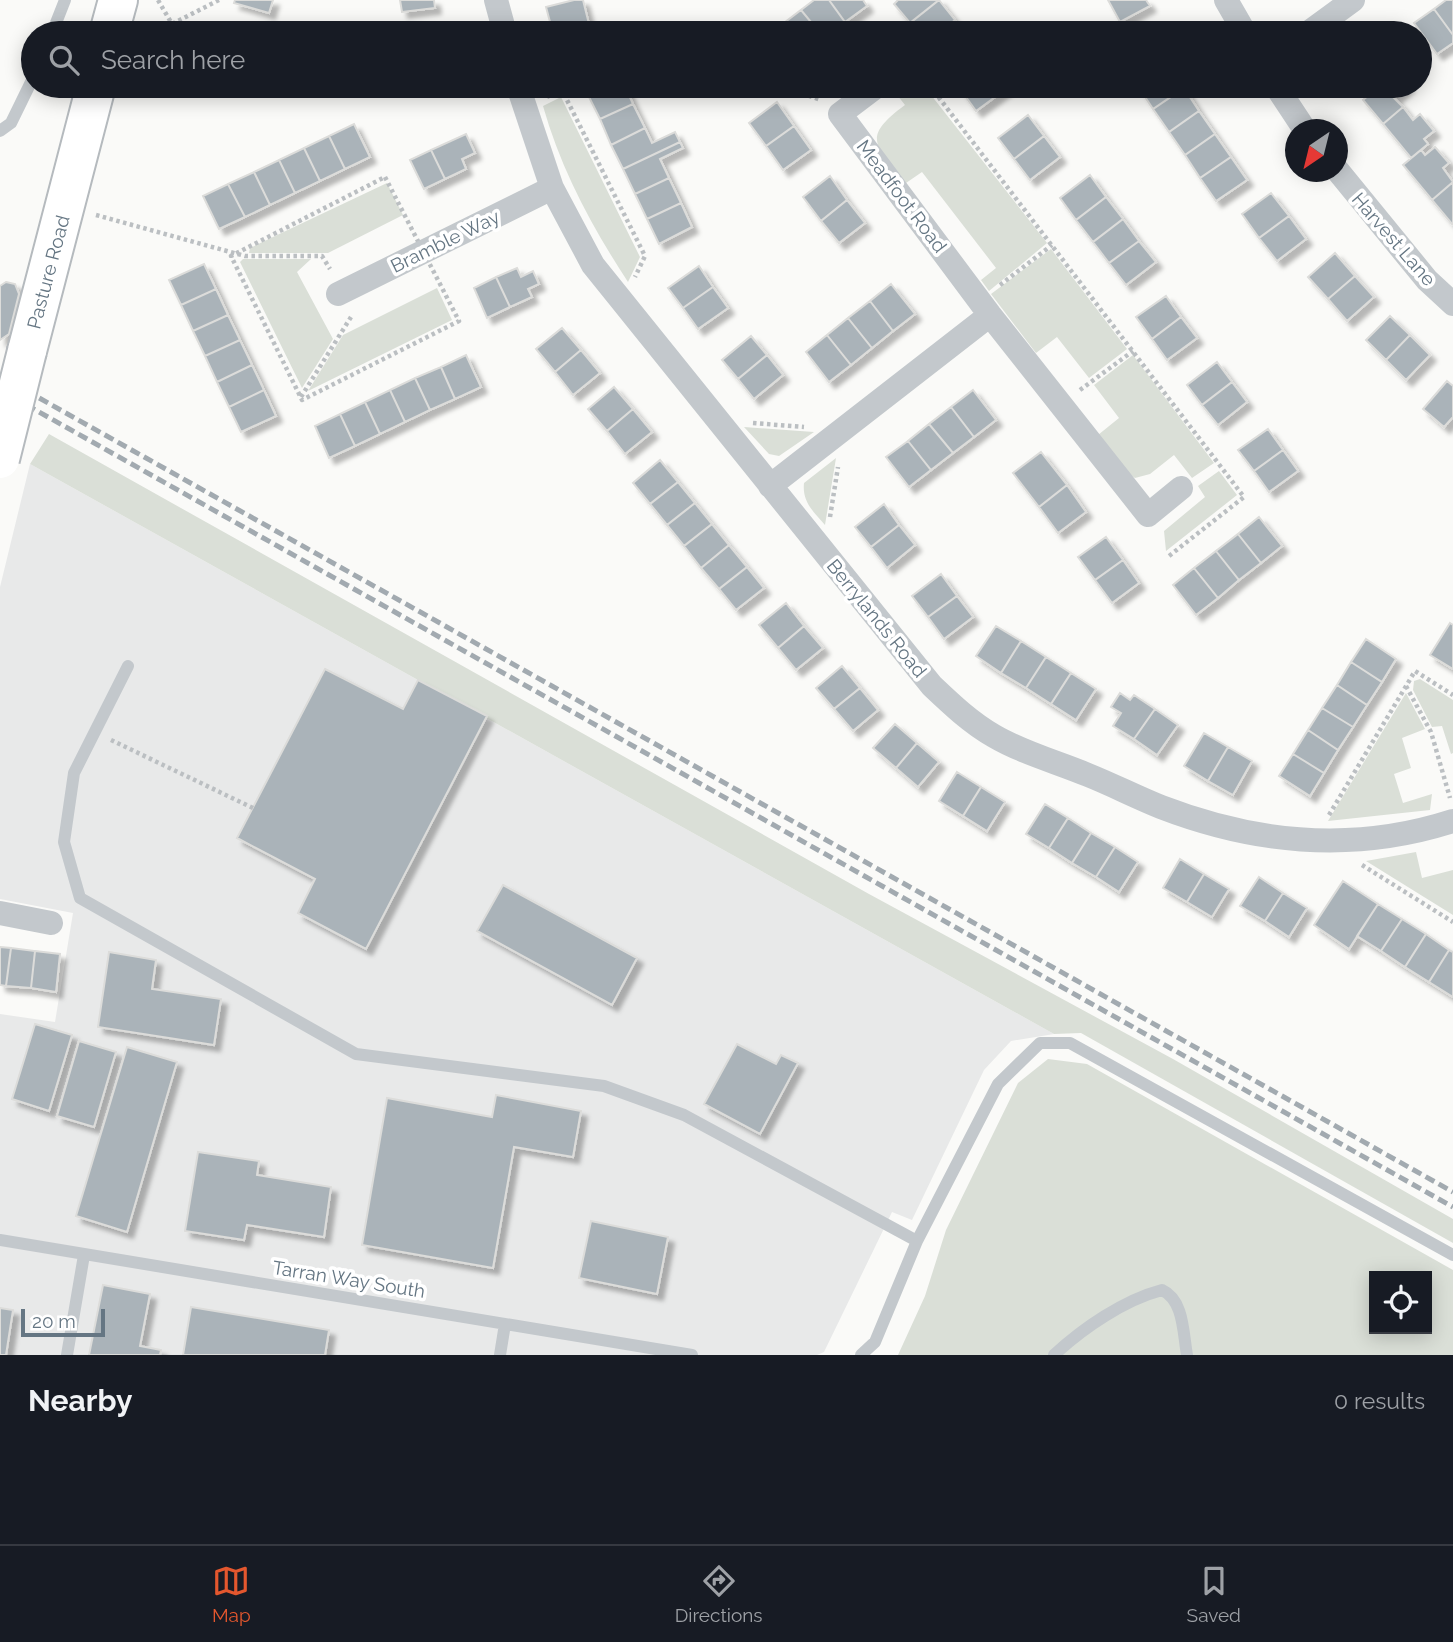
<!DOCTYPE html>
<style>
body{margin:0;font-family:Raleway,sans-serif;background:#242831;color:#f1f3f6}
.controls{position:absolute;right:21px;bottom:21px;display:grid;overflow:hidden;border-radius:0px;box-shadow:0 4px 18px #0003}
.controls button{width:63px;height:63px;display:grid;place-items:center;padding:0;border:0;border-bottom:2px solid #363941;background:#171b24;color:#f1f3f6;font:35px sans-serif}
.compass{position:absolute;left:1285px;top:119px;width:63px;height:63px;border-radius:50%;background:#171b24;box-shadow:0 4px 18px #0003;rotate:215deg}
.scale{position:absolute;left:21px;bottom:18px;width:84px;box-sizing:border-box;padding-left:7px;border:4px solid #657683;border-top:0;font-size:19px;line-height:24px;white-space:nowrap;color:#657683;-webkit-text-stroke:5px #fff;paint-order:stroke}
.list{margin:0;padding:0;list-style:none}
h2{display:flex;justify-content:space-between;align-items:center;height:91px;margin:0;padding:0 28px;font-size:30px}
h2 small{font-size:23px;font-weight:400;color:#9ea1a6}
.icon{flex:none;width:38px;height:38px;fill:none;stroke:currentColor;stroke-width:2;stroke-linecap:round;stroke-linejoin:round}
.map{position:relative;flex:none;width:1453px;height:1355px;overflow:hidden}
.search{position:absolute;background:#171b24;box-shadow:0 4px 18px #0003;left:21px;right:21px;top:21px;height:77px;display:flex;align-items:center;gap:18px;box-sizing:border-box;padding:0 24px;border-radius:38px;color:#9ea1a6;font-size:26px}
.sheet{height:189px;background:#171b24}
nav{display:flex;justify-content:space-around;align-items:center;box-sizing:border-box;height:98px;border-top:2px solid #363941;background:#171b24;font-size:19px;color:#9ea1a6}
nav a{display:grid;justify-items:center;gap:4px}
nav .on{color:#e4572e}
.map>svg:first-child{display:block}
.built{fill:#e8e9e9}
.green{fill:#dadfd7;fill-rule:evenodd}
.building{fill:#aab3b9;stroke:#dcdcda;stroke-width:2;filter:url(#shadow)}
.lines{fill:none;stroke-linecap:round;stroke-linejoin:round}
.primary-casing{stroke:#b5babe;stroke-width:42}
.path{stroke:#bbbfc2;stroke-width:4.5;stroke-dasharray:3.5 3.5;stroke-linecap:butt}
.lane{stroke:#c3c8cc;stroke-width:12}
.street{stroke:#c3c8cc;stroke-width:24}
.primary{stroke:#fff;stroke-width:38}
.rail{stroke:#a2aab0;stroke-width:5;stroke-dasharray:10 5;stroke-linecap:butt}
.primary-bridge-casing{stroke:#b5babe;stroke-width:42;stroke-linecap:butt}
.primary-bridge{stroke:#fff;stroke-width:38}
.labels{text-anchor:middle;stroke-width:7;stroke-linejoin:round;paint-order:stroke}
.street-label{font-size:19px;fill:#657683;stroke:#fff}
</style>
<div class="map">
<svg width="1453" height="1355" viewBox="0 0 1453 1355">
<defs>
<filter id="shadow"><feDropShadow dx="6" dy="6" stdDeviation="2" flood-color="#0004"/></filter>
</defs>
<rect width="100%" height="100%" fill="#fafaf8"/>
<!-- built -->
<path class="built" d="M30,464L1054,1034L1011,1041L984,1070L912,1220L892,1212L824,1352L817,1355H0V1014L55,1022L73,913L0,899V587Z"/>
<!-- green -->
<path class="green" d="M890,86H924L1047,243L989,291L981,280L996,268L922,172L906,183C877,145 859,139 905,105Z
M561,97L640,257L628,282C592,227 561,170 543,106Z
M387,183L403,215L328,253H249L250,248Z
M1051,249L1127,349L1089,378L1057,337L1036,353L991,294Z
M243,259H311L297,272L333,339L302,388L240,262Z
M437,288L452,320L308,391L343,335Z
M1133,355L1214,463L1192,478L1174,455L1150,474L1135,478L1126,472L1098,435L1119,418L1094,385Z
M744,427L814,432L779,456L769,454Z
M49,434L869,894L1173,1059L1453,1219V1243L1081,1033L1054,1034L30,464Z
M836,458L825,525C813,511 802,502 804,483Z
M1219,471L1237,495L1166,551L1164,531L1205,497L1198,486Z
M1420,679L1453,700V753L1451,754L1442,726L1432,727L1413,690L1414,681Z
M1406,693L1425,729L1402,738L1411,768L1394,774L1403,803L1432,794L1430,810L1328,821Z
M1416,852L1422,878L1453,870V915L1366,861Z
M1048,1059L1087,1064L1453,1270V1355H898L925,1296L946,1230L1018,1083ZM1374,1276H1427V1329H1374Z"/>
<!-- building -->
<path class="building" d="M235,0H273L269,13L234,3Z
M400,0H434L435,8L402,12Z
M574,0H583L589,24L553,33L546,7Z
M814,0H829L845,22L831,33H820L801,10Z
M829,0H863L867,6L845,22Z
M898,0H939L910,23L894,4Z
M939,0L955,20L939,33H918L910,23Z
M1108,0H1146L1150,6L1120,22Z
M1446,0H1453V35L1434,9Z
M1434,9L1453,35V43L1437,54L1414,23Z
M801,10L820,33H785L780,26Z
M589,24L591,33H555Z
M607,86H625L633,104L600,119L588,95Z
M967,86H1004L1006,89L976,111L961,90Z
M1138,86H1182L1184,88L1153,109Z
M1380,86H1408L1394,98L1403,107L1383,124L1363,100Z
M1184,88L1199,111L1169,132L1153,109Z
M777,102L794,126L766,146L749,123Z
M633,104L645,128L611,145L600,119Z
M1403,107L1413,120L1420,114L1434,131L1424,139L1428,144L1411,158L1383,124Z
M1199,111L1215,134L1185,155L1169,132Z
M1028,115L1044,136L1014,159L998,138Z
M354,124L370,157L345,169L329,136Z
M794,126L811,150L783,170L766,146Z
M645,128L652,143L675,132L680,142L623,169L611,145Z
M466,134L475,153L462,159L466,169L445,179L431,150Z
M1215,134L1231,157L1200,178L1185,155Z
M329,136L345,169L320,181L304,148Z
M1044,136L1060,157L1030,180L1014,159Z
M680,142L683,148L660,159L669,178L635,194L623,169Z
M1435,147L1449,163L1443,168L1453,182L1432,200L1403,165L1421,150L1425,155Z
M304,148L320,181L295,193L279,160Z
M431,150L445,179L424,189L410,160Z
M1231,157L1247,180L1216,201L1200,178Z
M279,160L295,193L270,205L254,172Z
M254,172L270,205L245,217L228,184Z
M1090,175L1106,197L1076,220L1060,198Z
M830,176L847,200L821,221L803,197Z
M669,178L681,203L647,219L635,194Z
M1453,182V223L1452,224L1432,200Z
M228,184L245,217L219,229L203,196Z
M1271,193L1289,216L1259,238L1242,214Z
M1106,197L1123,219L1093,242L1076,220Z
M847,200L865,223L839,243L821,221Z
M681,203L692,227L659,244L647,219Z
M1289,216L1306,239L1277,261L1259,238Z
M1123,219L1139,241L1109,263L1093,242Z
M1139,241L1156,262L1126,285L1109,263Z
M1335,253L1355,276L1328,299L1308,277Z
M204,264L216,289L181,305L169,280Z
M699,266L713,287L683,308L668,288Z
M517,268L521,277L533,271L539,284L528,289L532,297L510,307L496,277Z
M1355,276L1374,297L1347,321L1328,299Z
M496,277L510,307L487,318L474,288Z
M6,282L15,284L19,294L9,334L0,340V286Z
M891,284L915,314L893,331L870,301Z
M713,287L728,308L698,329L683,308Z
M216,289L228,315L193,331L181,305Z
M1166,296L1181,317L1152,339L1136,317Z
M870,301L893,331L872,348L848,318Z
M228,315L240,340L205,356L193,331Z
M1390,316L1410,335L1386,360L1366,340Z
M1181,317L1197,338L1167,360L1152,339Z
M848,318L872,348L851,365L827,335Z
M562,328L581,350L555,372L536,349Z
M827,335L851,365L829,382L806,352Z
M1410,335L1430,355L1406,380L1386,360Z
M751,336L767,355L738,379L722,360Z
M240,340L252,365L217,382L205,356Z
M581,350L600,373L573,395L555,372Z
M466,355L481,387L455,399L441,367Z
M767,355L783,375L754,399L738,379Z
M1217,362L1232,382L1202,405L1187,385Z
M252,365L264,390L229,407L217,382Z
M441,367L455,399L430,410L415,378Z
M415,378L430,410L405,422L390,390Z
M1447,381L1453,386V417L1444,427L1423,409Z
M1232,382L1247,402L1218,425L1202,405Z
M614,387L633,409L607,431L588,409Z
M264,390L276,416L241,432L229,407Z
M390,390L405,422L380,434L365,402Z
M973,390L996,420L974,437L951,407Z
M365,402L380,434L355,446L340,414Z
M951,407L974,437L953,453L929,424Z
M633,409L652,432L625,454L607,431Z
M340,414L355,446L329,458L315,426Z
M929,424L953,453L931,470L908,441Z
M1268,429L1283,450L1254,471L1238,450Z
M908,441L931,470L909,487L886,457Z
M1283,450L1298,471L1269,492L1254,471Z
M1041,452L1067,485L1039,507L1013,473Z
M660,460L678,482L650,504L633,483Z
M678,482L695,503L667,525L650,504Z
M1067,485L1086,512L1058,533L1039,507Z
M695,503L712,524L684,546L667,525Z
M884,504L899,525L871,547L855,527Z
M1259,517L1282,546L1261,563L1238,534Z
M712,524L729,545L701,568L684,546Z
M899,525L915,545L887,568L871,547Z
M1238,534L1261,563L1239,580L1216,551Z
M1106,537L1123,560L1095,580L1078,557Z
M729,545L747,567L719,589L701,568Z
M1216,551L1239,580L1218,598L1194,568Z
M1123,560L1139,583L1112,603L1095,580Z
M747,567L764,588L736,610L719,589Z
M1194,568L1218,598L1196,615L1173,585Z
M941,574L957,596L928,617L912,596Z
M957,596L973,617L944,639L928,617Z
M786,603L804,626L778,648L759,625Z
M1450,623L1453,625V669L1430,655Z
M804,626L823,648L796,670L778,648Z
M996,626L1021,641L1001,673L976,656Z
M1366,639L1396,659L1382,682L1351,662Z
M1021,641L1046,657L1026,688L1001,673Z
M1046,657L1071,673L1051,704L1026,688Z
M1351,662L1382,682L1367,705L1337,685Z
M842,666L860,688L834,709L816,688Z
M325,669L403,709L418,680L487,716L366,949L298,913L315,879L237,838Z
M1071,673L1096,689L1076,720L1051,704Z
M1337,685L1367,705L1353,727L1322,708Z
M860,688L878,710L853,731L834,709Z
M1120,693L1130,700L1134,695L1155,709L1134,739L1113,726L1121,713L1111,707Z
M1322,708L1353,727L1338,750L1308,730Z
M1155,709L1178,725L1157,755L1134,739Z
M895,724L917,743L896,768L873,748Z
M1308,730L1338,750L1324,773L1293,754Z
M1204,733L1228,747L1208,781L1184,766Z
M917,743L939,762L918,787L896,768Z
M1228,747L1252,761L1233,795L1208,781Z
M1293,754L1324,773L1310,796L1279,776Z
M957,772L981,787L963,816L939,801Z
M981,787L1005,802L987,831L963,816Z
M1045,804L1068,818L1049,848L1026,834Z
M1068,818L1091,833L1072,863L1049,848Z
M1091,833L1115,847L1096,877L1072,863Z
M1115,847L1138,862L1119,892L1096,877Z
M1180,859L1204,874L1187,902L1163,888Z
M1204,874L1229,889L1212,917L1187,902Z
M1259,877L1283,893L1265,921L1240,906Z
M1343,881L1378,904L1349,949L1314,925Z
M503,885L637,958L612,1005L477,931Z
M1283,893L1307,908L1289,937L1265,921Z
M1378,904L1402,919L1381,951L1357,936Z
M1402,919L1426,934L1405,967L1381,951Z
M1426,934L1449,950L1429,982L1405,967Z
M0,947L11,948L6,986L0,985Z
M11,948L35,951L31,988L6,986Z
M1449,950L1453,952V997L1429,982Z
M35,951L60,954L56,992L31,988Z
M109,952L156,960L152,989L221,999L214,1045L98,1027Z
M35,1024L72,1035L49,1111L12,1099Z
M79,1041L116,1052L94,1127L57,1116Z
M737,1044L776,1064L781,1055L798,1063L760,1134L704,1104Z
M127,1047L177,1062L127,1232L76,1216Z
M496,1095L581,1111L573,1157L514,1147L493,1268L362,1245L387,1098L492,1117Z
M198,1152L259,1161L257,1175L331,1187L324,1237L247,1225L244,1240L185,1231Z
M591,1221L668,1237L657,1294L579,1278Z
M103,1285L150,1294L140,1346L161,1350L160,1355H89Z
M191,1307L329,1330L325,1355H183Z
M0,1308L13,1310L6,1355H0Z"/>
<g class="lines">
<!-- primary casing -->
<g class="primary-casing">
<path id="primary" d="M109,33L118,0
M27,351L96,86"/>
</g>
<!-- path -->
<path class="path" d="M158,0L172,24L219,0
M877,33L886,27L891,33
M806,86L798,92L821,100
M930,86L1244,497L1169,556
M547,97L562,90L645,256L635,277
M385,177L459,321L302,400L231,256Z
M96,215L245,256H322L330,269
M1000,285L1052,245
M1080,390L1133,351
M301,397L351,317
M753,423L804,427
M830,517L838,467
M1406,686L1431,732L1450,798
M111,740L253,808
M1329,815L1415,671L1453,695
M1362,865L1453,922"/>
<!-- lane -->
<path class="lane" d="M52,33L65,0
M0,131L11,123L33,78
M128,666L74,773L64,842L80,898L356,1054L604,1086L684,1115L917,1241
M0,1240L692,1355
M67,1355L84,1255
M500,1355L505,1324
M861,1355L875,1342L917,1241L998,1084L1040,1043H1070L1453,1255
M1054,1355C1083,1328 1124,1300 1162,1290C1184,1300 1183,1333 1187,1355"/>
<!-- street -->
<path class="street" d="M496,0L505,33
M1226,0L1245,33
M1308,33L1353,0
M518,86L552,188L593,265L932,686C951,704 971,723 994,736C1023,753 1057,762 1088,775C1113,785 1136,797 1161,807C1257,844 1354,853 1453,821
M877,86L840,114L990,315L1148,515L1181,488
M1276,86L1305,130
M1338,171L1427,280L1453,304
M338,294L552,188
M770,486L990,315
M0,913L51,923"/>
<!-- primary -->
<use href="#primary" class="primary"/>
<!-- rail -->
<path class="rail" d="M0,376L1453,1192
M0,390L1453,1207"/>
<!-- primary-bridge casing -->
<g class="primary-bridge-casing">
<path id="primary-bridge" d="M0,459L27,351"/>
</g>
<!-- primary-bridge -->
<use href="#primary-bridge" class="primary-bridge"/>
</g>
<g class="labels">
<!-- street labels -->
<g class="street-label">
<text transform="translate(902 196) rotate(53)" y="7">Meadfoot Road</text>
<text transform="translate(1394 239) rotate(49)" y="7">Harvest Lane</text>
<text transform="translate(445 241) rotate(-26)" y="7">Bramble Way</text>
<text transform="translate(48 272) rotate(-75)" y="7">Pasture Road</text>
<text transform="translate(877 618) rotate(51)" y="7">Berrylands Road</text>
<text transform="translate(349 1279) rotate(9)" y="7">Tarran Way South</text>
</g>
</g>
</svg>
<div class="controls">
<button><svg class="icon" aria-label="locate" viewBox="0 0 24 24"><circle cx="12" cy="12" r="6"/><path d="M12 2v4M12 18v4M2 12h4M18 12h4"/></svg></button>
</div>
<svg class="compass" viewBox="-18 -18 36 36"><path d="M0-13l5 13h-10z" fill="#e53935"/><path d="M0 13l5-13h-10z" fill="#9ea1a6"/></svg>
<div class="scale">20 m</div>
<div class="search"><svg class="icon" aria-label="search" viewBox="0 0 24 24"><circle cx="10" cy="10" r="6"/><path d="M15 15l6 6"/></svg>Search here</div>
</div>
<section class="sheet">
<h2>Nearby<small>0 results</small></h2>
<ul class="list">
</ul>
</section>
<nav>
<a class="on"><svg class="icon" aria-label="map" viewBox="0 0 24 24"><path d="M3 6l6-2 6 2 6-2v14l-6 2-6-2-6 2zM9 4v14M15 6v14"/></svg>Map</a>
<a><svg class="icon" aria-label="directions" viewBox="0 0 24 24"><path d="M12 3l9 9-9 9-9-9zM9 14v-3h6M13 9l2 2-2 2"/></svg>Directions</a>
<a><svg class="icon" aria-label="saved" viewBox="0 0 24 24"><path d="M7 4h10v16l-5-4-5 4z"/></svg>Saved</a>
</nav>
